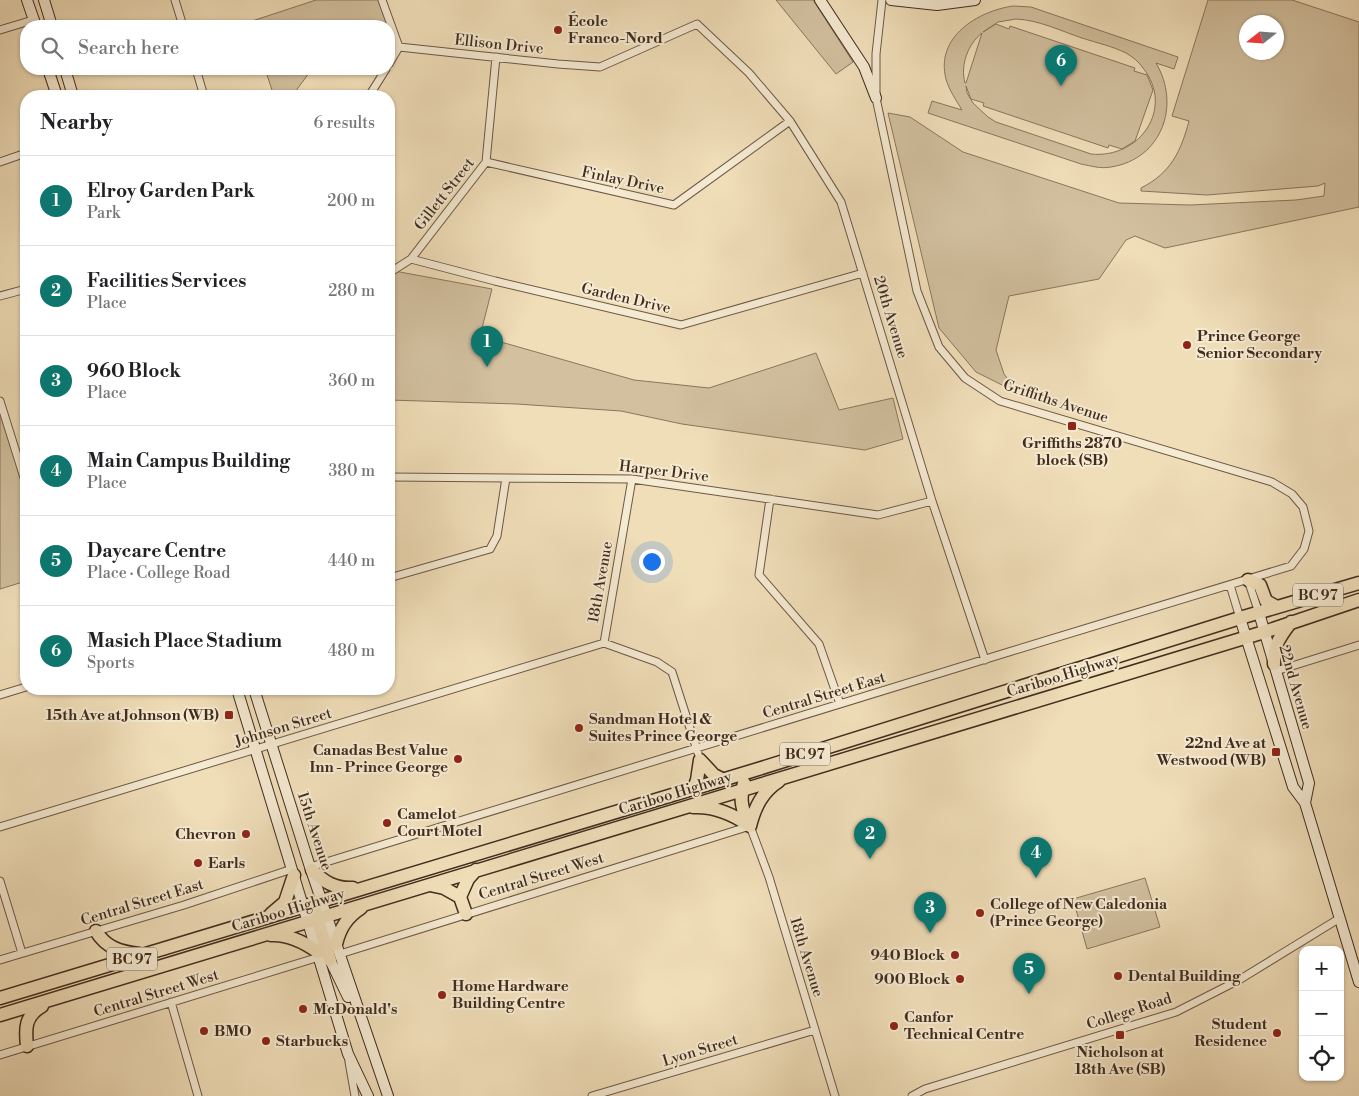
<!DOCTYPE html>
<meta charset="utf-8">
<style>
body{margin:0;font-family:"Libre Bodoni",serif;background:#f6f6f6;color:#202124}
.controls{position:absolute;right:15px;bottom:15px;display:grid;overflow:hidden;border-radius:10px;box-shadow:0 1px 4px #0004}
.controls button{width:45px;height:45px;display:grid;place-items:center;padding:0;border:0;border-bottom:1px solid #e0e0e0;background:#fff;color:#202124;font:25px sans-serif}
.compass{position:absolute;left:1239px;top:15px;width:45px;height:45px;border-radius:50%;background:#fff;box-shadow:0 1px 4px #0004;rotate:253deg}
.you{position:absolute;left:651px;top:561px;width:18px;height:18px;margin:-12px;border:4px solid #fff;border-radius:50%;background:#1a73e8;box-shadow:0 0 0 8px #1a73e833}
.badge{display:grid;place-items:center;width:32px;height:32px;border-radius:50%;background:#0f766e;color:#fff;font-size:16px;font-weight:700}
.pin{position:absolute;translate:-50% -41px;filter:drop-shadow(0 1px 2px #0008)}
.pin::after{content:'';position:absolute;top:26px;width:18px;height:15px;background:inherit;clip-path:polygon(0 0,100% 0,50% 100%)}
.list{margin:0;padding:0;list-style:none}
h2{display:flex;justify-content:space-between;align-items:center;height:65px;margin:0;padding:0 20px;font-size:21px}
h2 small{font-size:16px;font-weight:400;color:#757577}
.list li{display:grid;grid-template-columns:32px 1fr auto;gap:15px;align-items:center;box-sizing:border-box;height:90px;padding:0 20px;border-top:1px solid #e0e0e0}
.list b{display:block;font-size:19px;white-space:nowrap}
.list p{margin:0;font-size:16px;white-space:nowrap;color:#757577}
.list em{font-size:16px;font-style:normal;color:#757577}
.icon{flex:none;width:28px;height:28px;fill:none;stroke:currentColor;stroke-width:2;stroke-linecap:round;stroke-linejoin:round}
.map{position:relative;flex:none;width:1359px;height:1096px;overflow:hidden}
.search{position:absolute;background:#fff;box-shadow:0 1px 4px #0004;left:20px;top:20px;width:375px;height:55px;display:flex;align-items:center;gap:12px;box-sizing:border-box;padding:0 18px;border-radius:20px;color:#757577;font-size:19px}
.panel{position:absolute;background:#fff;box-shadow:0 1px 4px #0004;left:20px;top:90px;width:375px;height:605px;border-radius:20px}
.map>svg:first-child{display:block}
.green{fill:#d2c09f;stroke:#8a765e;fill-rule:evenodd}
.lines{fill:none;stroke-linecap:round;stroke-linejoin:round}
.street-casing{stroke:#6d5845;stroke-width:9}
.secondary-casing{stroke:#412c1e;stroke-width:12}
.highway-casing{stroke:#412c1e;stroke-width:15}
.street{stroke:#f5ead2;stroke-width:7}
.secondary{stroke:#f5ead2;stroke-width:10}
.highway{stroke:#f0deb9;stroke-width:12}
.poi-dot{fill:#8f2418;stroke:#f5ead2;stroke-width:2}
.labels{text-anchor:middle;stroke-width:4;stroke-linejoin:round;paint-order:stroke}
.shield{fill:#f5ead2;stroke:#776554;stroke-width:1}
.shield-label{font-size:14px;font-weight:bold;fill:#412c1e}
.poi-label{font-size:15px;font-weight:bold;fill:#412c1e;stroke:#f5ead2;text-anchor:start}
.street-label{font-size:15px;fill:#412c1e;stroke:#f5ead2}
</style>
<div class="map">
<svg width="1359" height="1096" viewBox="0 0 1359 1096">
<rect width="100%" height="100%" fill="#f0deb9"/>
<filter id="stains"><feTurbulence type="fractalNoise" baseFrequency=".004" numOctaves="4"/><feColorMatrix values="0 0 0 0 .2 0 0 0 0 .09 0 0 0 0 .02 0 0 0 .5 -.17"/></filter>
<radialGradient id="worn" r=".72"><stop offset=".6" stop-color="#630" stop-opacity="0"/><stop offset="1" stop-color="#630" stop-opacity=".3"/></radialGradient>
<!-- green -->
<path class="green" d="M316,0H383L401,50L389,48V26H251L249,22Z
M776,0H813L853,62L836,74Z
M1208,0H1292L1359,22V207L1165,248L1135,236L1126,240L1099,279L1009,296L996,350L1004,374L1018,393L976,372L939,328L888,113L910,117L963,152L1119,203L1190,205L1296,200L1324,196L1325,183L1318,186L1207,195L1141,191V188C1171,173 1181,151 1189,121L1172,116ZM1246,22H1276V52H1246Z
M1013,6L1031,7L1178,57L1174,69L1156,63C1181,105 1162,159 1111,167C1101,169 1091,166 1081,164L928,113L932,101L962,110C956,100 949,90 946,79C935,37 978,11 1013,6ZM1016,19C1039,20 1061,31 1082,38C1097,43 1112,46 1126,53C1133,57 1139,62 1143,68C1175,108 1140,159 1091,154L996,122L988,117L973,103L967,93L966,86L971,99L984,103L983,106L1108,148L1109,145L1122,149L1135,141L1153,90L1147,75L1134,71L1135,68L1010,26L1009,29L996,24L983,32L998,22ZM982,33L966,83H965C960,65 968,44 982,33Z
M265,69H312L292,96H274Z
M389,270L492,289L480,336L634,380L709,388L816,353L839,410L893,398L903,439L865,450L682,424L621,411L517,404L389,400Z
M0,400L26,484V581L0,589Z
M1145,878L1160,927L1087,949L1073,899Z"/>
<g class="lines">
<!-- street casing -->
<g class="street-casing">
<path id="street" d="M175,0L183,26
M382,0L399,47
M0,30L33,20
M399,47L558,64L600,67L697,24L749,73L790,121L841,202L932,501L985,660
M389,64L399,47
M196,69L204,96
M369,96L386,69
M0,162L26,153
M486,162L674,205L790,121
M411,259L495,281L681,325L863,273
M389,273L411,259L486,162L496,57
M0,296L26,289
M0,401L26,484
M389,477L632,479L878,515L932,501
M770,499L759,575L819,644L840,704
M389,578L490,549L497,536L506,478
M1248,580L1259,613
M1230,585L1240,618
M604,643L657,662L672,672L698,753
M604,643L632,479
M1276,671L1359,645
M0,695L26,687
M0,827L604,643
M310,867C637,764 964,666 1291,566L1304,549L1309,531L1303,507L1292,494L1272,482L1000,401L965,378L939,347L917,291L876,98V54L882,0
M0,881L22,953
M340,954L750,826L769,877L835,1096
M0,960L184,905L292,869
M171,1002L198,1096
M0,1055L319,957
M349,1062L355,1096
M592,1096L815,1030
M912,1096L925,1089L1176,1012L1239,980L1340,918"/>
</g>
<!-- secondary casing -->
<g class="secondary-casing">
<path id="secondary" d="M27,0L36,26
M44,0L52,26
M820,0L864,67L876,98
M891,0L937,5L975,0
M48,69L57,96
M65,69L73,96
M1259,613L1309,783L1305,803
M1240,618L1293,787L1305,803L1359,982
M237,689L348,1054L368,1096
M254,689L310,867L388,1096
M323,958L330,960L348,997"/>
</g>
<!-- highway casing -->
<g class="highway-casing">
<path id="highway" d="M1248,580L1260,585L1266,601L1277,607
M1274,664C1274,644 1279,638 1291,622
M700,760L714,775L722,779
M744,783C739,799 742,811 750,825
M694,788L697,780L700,760
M693,807C715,806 733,814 750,826
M750,826C755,807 762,792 779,781
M312,870C324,882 335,889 353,888
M430,885L444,888L460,897
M315,911L330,960
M271,914L285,902L294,875
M466,914L460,897L468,879L476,870
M96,931C106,948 121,952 139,954
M271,935C289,934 304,942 318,952
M336,944C340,928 347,917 361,908
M0,998L755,770L1240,618L1359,583
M0,1015L1264,632L1359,600
M27,1046C25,1028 25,1016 42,1006"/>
</g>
<!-- street -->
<use href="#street" class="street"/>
<!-- secondary -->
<use href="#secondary" class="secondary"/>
<!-- highway -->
<use href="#highway" class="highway"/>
</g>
<!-- markers -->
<g class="poi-dot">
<circle cx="558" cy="30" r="5"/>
<circle cx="1187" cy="345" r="5"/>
<rect x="1067" y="421" width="10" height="10" rx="2.5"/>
<rect x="224" y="710" width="10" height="10" rx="2.5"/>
<circle cx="579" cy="728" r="5"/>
<rect x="1271" y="747" width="10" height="10" rx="2.5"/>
<circle cx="458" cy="759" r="5"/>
<circle cx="387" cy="823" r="5"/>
<circle cx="246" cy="834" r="5"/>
<circle cx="198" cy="863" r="5"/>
<circle cx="980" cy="913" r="5"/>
<circle cx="955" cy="955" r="5"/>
<circle cx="1118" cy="976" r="5"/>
<circle cx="960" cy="979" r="5"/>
<circle cx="442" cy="995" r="5"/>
<circle cx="303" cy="1009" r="5"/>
<circle cx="894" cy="1026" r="5"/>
<circle cx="204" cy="1031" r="5"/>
<circle cx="1277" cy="1033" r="5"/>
<rect x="1115" y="1030" width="10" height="10" rx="2.5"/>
<circle cx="266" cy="1041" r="5"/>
</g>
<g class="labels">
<!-- shield labels -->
<g class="shield">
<rect x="1293" y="583.5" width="50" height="23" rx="4"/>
<rect x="780" y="742.5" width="50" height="23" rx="4"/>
<rect x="107" y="947.5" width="50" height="23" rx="4"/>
</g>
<g class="shield-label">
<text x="1318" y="600">BC 97</text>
<text x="805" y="759">BC 97</text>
<text x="132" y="964">BC 97</text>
</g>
<!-- poi labels -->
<g class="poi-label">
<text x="568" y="26">École<tspan x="568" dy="17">Franco-Nord</tspan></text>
<text x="1197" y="341">Prince George<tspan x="1197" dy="17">Senior Secondary</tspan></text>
<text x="1072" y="448" text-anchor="middle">Griffiths 2870<tspan x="1072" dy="17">block (SB)</tspan></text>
<text x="219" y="720" text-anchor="end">15th Ave at Johnson (WB)</text>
<text x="589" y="724">Sandman Hotel &amp;<tspan x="589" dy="17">Suites Prince George</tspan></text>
<text x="1266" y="748" text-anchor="end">22nd Ave at<tspan x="1266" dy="17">Westwood (WB)</tspan></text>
<text x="448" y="755" text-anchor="end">Canadas Best Value<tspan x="448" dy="17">Inn - Prince George</tspan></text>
<text x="397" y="819">Camelot<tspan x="397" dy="17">Court Motel</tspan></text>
<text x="236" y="839" text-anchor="end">Chevron</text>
<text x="208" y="868">Earls</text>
<text x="990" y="909">College of New Caledonia<tspan x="990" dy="17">(Prince George)</tspan></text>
<text x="945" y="960" text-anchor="end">940 Block</text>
<text x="1128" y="981">Dental Building</text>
<text x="950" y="984" text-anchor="end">900 Block</text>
<text x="452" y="991">Home Hardware<tspan x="452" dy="17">Building Centre</tspan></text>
<text x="313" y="1014">McDonald's</text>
<text x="904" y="1022">Canfor<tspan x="904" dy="17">Technical Centre</tspan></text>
<text x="1267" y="1029" text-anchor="end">Student<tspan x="1267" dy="17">Residence</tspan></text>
<text x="214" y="1036">BMO</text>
<text x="276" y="1046">Starbucks</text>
<text x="1120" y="1057" text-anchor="middle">Nicholson at<tspan x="1120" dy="17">18th Ave (SB)</tspan></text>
</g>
<!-- street labels -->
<g class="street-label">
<text transform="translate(499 44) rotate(6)" y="5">Ellison Drive</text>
<text transform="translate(623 180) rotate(12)" y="5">Finlay Drive</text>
<text transform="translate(444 194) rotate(-52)" y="5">Gillett Street</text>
<text transform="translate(626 298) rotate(13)" y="5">Garden Drive</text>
<text transform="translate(891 317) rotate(73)" y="5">20th Avenue</text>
<text transform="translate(1056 401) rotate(18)" y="5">Griffiths Avenue</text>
<text transform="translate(664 471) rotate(7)" y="5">Harper Drive</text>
<text transform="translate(600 582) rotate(-80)" y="5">18th Avenue</text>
<text transform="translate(1063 675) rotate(-17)" y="5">Cariboo Highway</text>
<text transform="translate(1296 687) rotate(74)" y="5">22nd Avenue</text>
<text transform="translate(824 695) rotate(-17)" y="5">Central Street East</text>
<text transform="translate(283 727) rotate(-17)" y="5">Johnson Street</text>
<text transform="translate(675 793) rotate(-17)" y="5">Cariboo Highway</text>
<text transform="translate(315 831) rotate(72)" y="5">15th Avenue</text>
<text transform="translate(541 876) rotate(-17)" y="5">Central Street West</text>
<text transform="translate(142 902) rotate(-17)" y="5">Central Street East</text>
<text transform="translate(288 910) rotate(-17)" y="5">Cariboo Highway</text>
<text transform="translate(807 957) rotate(73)" y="5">18th Avenue</text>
<text transform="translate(156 993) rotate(-17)" y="5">Central Street West</text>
<text transform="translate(1129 1011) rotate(-18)" y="5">College Road</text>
<text transform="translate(700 1050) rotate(-17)" y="5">Lyon Street</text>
</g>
</g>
<rect width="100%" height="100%" filter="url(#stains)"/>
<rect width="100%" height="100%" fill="url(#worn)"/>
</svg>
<div class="controls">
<button>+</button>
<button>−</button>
<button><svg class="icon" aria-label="locate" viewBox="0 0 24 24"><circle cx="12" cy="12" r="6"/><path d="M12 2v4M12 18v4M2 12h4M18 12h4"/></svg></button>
</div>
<svg class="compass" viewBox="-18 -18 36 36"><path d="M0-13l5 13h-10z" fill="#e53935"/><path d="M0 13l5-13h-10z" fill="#757577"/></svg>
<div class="you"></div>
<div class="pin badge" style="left:487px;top:367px">1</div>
<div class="pin badge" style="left:870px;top:859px">2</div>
<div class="pin badge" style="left:930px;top:933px">3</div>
<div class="pin badge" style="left:1036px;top:878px">4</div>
<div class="pin badge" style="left:1029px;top:994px">5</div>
<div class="pin badge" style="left:1061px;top:86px">6</div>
<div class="search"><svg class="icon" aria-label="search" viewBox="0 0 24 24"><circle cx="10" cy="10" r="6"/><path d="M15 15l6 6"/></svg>Search here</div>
<section class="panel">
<h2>Nearby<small>6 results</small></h2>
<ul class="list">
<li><span class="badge">1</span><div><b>Elroy Garden Park</b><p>Park</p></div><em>200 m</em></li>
<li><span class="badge">2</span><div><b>Facilities Services</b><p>Place</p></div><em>280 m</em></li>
<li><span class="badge">3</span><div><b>960 Block</b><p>Place</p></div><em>360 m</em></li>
<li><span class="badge">4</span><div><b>Main Campus Building</b><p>Place</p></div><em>380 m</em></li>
<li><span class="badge">5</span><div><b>Daycare Centre</b><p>Place · College Road</p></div><em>440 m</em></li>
<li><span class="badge">6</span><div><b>Masich Place Stadium</b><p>Sports</p></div><em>480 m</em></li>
</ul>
</section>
</div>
